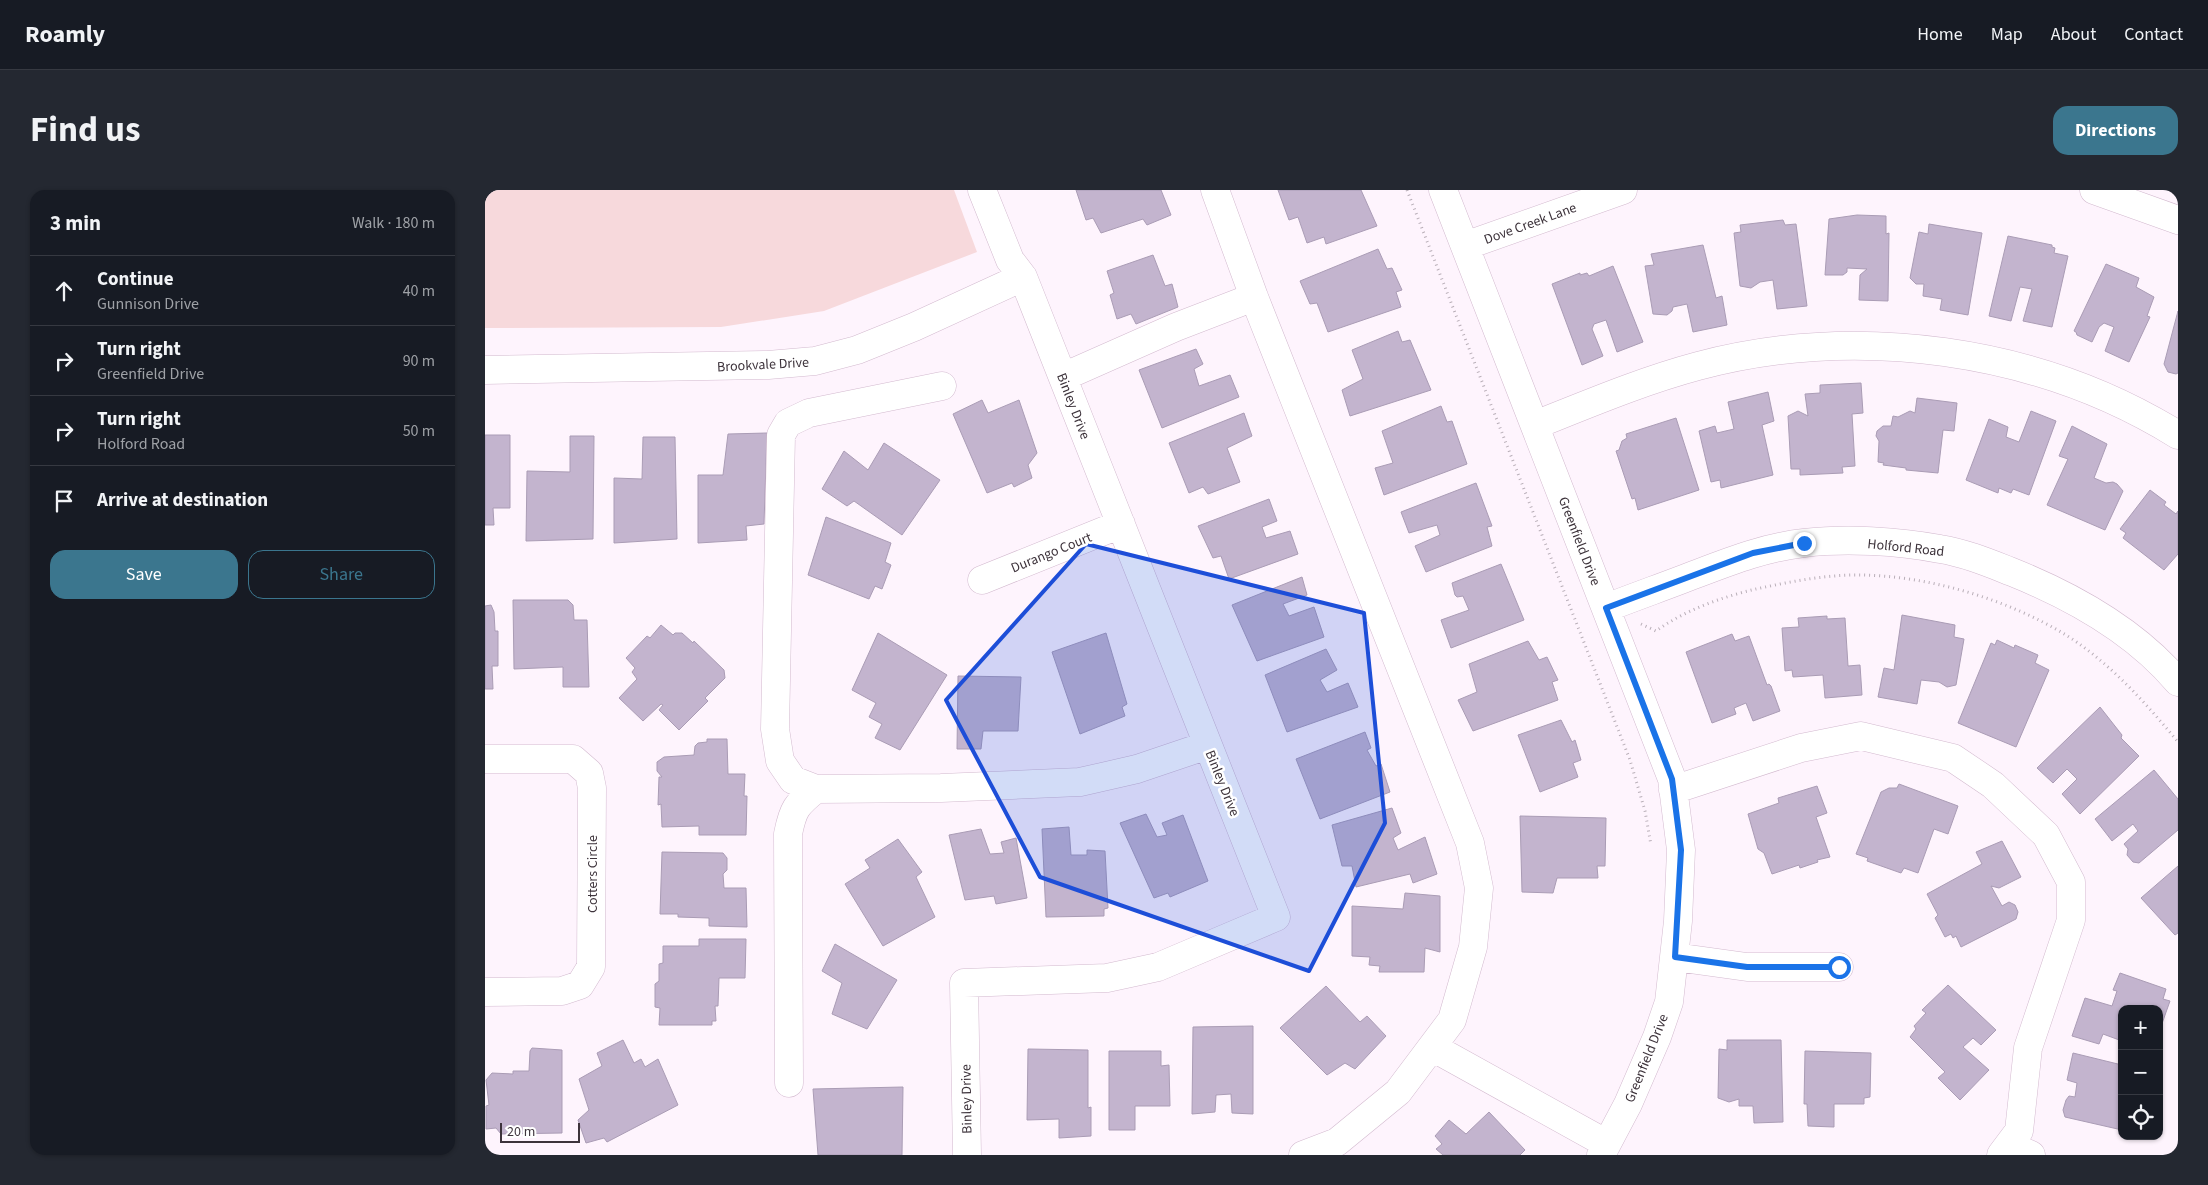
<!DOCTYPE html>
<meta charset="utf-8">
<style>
body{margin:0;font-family:"Source Sans 3",sans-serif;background:#242831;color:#f1f3f6}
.controls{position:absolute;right:15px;bottom:15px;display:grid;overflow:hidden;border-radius:10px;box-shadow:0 1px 4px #0004}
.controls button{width:45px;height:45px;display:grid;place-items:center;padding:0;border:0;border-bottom:1px solid #363941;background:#171b24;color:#f1f3f6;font:25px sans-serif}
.scale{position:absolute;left:15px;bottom:12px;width:80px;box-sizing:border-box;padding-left:5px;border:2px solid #3d333b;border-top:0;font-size:14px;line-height:18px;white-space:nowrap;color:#3d333b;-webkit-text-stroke:4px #fff;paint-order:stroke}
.stop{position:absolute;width:15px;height:15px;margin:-11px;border:4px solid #1a73e8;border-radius:50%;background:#fff}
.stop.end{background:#1a73e8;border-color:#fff;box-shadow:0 1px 5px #0008}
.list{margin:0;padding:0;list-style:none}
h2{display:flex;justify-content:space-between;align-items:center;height:65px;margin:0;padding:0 20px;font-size:21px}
h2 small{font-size:16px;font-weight:400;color:#9ea1a6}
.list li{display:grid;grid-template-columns:32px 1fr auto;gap:15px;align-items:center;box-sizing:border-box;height:70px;padding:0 20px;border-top:1px solid #363941}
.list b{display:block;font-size:19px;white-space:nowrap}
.list p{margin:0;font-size:16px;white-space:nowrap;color:#9ea1a6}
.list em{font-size:16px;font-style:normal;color:#9ea1a6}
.actions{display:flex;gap:10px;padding:15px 20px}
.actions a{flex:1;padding:11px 0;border:1px solid #3b768e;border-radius:15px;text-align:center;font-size:18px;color:#3b768e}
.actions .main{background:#3b768e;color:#fff}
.icon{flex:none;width:28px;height:28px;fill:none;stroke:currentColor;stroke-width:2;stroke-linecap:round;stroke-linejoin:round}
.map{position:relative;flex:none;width:1693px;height:965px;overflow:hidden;border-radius:15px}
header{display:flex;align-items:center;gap:30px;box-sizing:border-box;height:70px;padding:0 25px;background:#171b24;border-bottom:1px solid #363941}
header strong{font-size:24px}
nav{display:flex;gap:28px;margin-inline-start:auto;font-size:18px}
.intro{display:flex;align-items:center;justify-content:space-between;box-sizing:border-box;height:120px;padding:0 30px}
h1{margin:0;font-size:35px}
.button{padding:12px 22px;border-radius:15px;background:#3b768e;color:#fff;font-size:18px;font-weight:700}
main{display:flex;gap:30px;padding:0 30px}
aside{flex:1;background:#171b24;border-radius:15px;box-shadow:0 1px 4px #0004}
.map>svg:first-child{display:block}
.green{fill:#f7d9dc}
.building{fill:#c3b4ce;stroke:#aa9cb5}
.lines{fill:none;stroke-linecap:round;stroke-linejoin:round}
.minor-casing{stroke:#d3bacf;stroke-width:29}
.path{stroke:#b9afb8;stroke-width:3;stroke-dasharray:1 4;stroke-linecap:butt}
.minor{stroke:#fff;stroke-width:28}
.route{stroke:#1a73e8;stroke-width:6}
.marked{fill:#1d4ed8;fill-opacity:0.2;stroke:#1d4ed8;stroke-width:4;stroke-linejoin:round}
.labels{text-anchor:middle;stroke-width:5;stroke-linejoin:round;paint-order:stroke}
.street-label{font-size:14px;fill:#3d333b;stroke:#fff}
</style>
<header>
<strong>Roamly</strong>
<nav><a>Home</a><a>Map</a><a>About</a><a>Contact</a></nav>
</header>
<div class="intro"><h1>Find us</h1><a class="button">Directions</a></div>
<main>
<aside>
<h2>3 min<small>Walk · 180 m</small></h2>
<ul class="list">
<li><svg class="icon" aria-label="ahead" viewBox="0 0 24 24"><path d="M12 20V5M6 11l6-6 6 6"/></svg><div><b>Continue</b><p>Gunnison Drive</p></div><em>40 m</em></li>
<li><svg class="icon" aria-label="right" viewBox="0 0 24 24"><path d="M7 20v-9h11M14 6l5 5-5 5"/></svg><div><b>Turn right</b><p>Greenfield Drive</p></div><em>90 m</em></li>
<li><svg class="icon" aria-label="right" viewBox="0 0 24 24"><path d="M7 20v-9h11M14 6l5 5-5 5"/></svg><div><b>Turn right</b><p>Holford Road</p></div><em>50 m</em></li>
<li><svg class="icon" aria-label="arrive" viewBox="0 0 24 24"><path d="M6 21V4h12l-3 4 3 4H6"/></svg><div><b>Arrive at destination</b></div></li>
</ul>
<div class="actions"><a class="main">Save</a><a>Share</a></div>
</aside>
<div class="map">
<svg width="1693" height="965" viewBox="0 0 1693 965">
<rect width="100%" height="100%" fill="#fef4fd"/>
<!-- green -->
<path class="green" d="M0,0H469L492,62L339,121L236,137L0,138Z"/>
<!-- building -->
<path class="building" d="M591,0H676L686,25L662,35L658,29L616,43L608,28L601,30Z
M793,0H876L892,36L841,54L839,47L822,53L813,27L804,30Z
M1372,25L1401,26V44L1404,43L1403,111L1374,110L1375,85L1382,79L1362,78V82L1358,85H1340L1344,29Z
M1298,30L1300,35L1311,34L1322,116L1292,119L1288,90L1275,92L1266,98L1255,96L1249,43L1256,42L1255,35Z
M1444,34L1497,43L1483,125L1455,120L1457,109L1438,106L1439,94H1431L1425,88L1434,42L1443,44Z
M1523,46L1567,55V57L1570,58L1569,63L1583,66L1567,137L1538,131L1547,99L1535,97L1526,131L1504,126Z
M1218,55L1231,108L1237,106L1242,135L1208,142L1202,114L1188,117L1187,121L1182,125L1168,124L1160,76L1169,75L1166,64Z
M893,59L902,79L907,78L917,100L911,102L916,117L843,142L832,113L825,114L815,91Z
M668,65L680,96L687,94L693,117L651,134L646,124L632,129L625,105L629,103L622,81Z
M1621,74L1654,88L1651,97L1669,107L1662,126L1665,127L1644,172L1620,161L1629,137L1619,133L1614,137L1607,152L1592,145L1591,142L1589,141Z
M1128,76L1158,152L1132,162L1121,130L1109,134L1107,139L1118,166L1097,175L1067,94L1095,83V85L1102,83L1104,86Z
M1693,121V183L1691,184L1683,182L1679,174Z
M913,141L917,152L925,150L946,200L865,226L857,200L878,189L867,160Z
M711,159L718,174L709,179L714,196L745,185L754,207L677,238L654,180Z
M1376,193L1378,223L1367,224L1370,276L1357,277L1358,283L1315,285V279H1306L1303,226L1313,221L1323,226L1320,204L1335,203V195Z
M1283,202L1289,231L1277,235L1288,285L1236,298L1235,290L1226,292L1214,241L1230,236L1232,243L1249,239L1243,212Z
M1432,208L1472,213L1469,241L1458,240L1453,283L1421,280V278L1398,275L1399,273L1393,272L1394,251L1391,246L1392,241L1398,236H1406L1408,226L1413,227L1425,221L1430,223Z
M497,210L503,223L534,210L552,263L543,275L547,288L529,297L527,293L502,303L468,224Z
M956,216L962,232L967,231L982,274L899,305L890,278L908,273L897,241Z
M1546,221L1571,231L1544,305L1528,299L1526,303L1514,298L1513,303L1481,290L1504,229L1523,237L1521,247L1534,252Z
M759,223L767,246L742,258L755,292L723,304L718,297L704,303L684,253Z
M1191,228L1214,300L1153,320L1150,308L1147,309L1131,261L1134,260L1137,251L1142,248L1141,244Z
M1587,236L1622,254L1609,288L1621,293L1628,292L1632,294L1638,301L1620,340L1562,315L1583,269L1574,266Z
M282,243L279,334L261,336L262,350L213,353V285H238L243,244Z
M0,245H25V318H8L9,335H0Z
M85,246H109L108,349L41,351L42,281L85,282Z
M158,247H190L192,349L129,353V288L157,289Z
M399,253L455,290L417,345L369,311L362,316L337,299L359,261L383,280Z
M991,293L1007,336L1002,337L1007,356L941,382L930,356L955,345L952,335L924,343L916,322Z
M1665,300L1681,312L1679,315L1691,324L1693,321V364L1679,380L1638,348L1641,343L1635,339Z
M784,309L792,331L777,337L781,348L805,341L813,364L744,389L736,366L728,368L713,336Z
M341,327L406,353L400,372L406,375L397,399L390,396L384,409L323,385Z
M1016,374L1039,430L966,458L956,430L984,420L978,406L972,407L970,405L967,393Z
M817,387L822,405L798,414L804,426L829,417L839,447L772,471L747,415Z
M28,410H83L88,415L89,430H102L104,497H78V477L29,479Z
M6,415L9,422L10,441H13V476H7L8,499H0V416Z
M1417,425L1470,435L1469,447L1479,449L1471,495L1462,497L1454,492L1436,490L1432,514L1393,507L1399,478L1409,480Z
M1342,426V429L1360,428L1363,476L1375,475L1377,505L1340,508L1338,485L1308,487L1307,480L1300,481L1297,438L1314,437L1313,428Z
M176,435L188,445L190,443H197L208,453L209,451L239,480L240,488L220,508L223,511L194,540L174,520L178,515L176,514L158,531L134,508L152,489L147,482L150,478L141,468L162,446L165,448Z
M393,443L462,485L415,560L390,548L397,534L384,527L391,513L367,500Z
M621,443L642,514L637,517L640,526L595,544L567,462Z
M1247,444L1250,451L1264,446L1282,495L1284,494L1286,496L1295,521L1268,531L1261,513L1249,518L1251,524L1227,533L1201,462Z
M1512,450L1529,458L1530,455L1553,465L1550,473L1564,480L1531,557L1473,533L1506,453L1510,455Z
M1043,451L1054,470L1062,467L1073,490L1067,492L1073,510L988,541L973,510L992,502L984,474Z
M841,459L852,480L835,490L842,502L863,493L873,517L802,542L780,485Z
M473,486L536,487L533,541H498L496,559H472Z
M1615,517L1637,545L1636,548L1654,566L1595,624L1577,604L1592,589L1582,579L1568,593L1552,578Z
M1076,530L1087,552L1090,550L1096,570L1088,573L1093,587L1055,602L1033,545Z
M880,542L886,558L882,560L891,576L896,574L905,602L835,629L811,569Z
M222,549H242L243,584H260L259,606H262L261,645H214V636L177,637L176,614L173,615L174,587H177L172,581V572L179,567L209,565L210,556L213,553L222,552Z
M1669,580L1693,609V640L1654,673L1648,672L1642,665L1643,659L1639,654L1653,641L1648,634L1627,651L1610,629Z
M1414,594L1473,616L1463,644L1449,639L1433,683L1419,678L1416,683L1382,671L1383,668L1371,664L1396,602L1404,598H1412Z
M1332,596L1342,623L1331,627L1345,667L1332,670L1333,672L1315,678L1314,675L1287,684L1279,663L1273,659L1263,624L1294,613L1293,608Z
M907,618L916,643L908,648L913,660L940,647L952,684L928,693L925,684L871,697L867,676H857L847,635Z
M661,624L672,647L682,645L677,633L698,625L723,691L685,707L683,703L669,708L635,633Z
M1035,626L1121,628L1120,676H1112L1113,688H1072L1068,703L1037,702Z
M584,637L586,665H602V660L620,661L623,718L619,719V726L561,727L557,639Z
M496,639L505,664L519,663L516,652L531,648L542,708L511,714L509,706L480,710L464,645Z
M413,649L437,682L431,687L450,727L398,756L360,694L385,678L380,670Z
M1517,651L1536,687L1514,698L1506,696L1517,716L1524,712L1530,715L1533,722L1531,729L1476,757L1471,746L1468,748L1466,744L1460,747L1450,728L1453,725L1442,704L1497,674L1491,662Z
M177,662L238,663L242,668V680L238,684L239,698H261L262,737L224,736V728L193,727V724H175Z
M1693,676V743L1690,745L1656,708Z
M920,703L955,706V762L940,758L939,782H894L895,776L884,775L885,767L867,766V716L918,719Z
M214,749H261L260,788H234L233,816H230L231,831H227V835H174L175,818L170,817V794L174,791V774L178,773V756H214Z
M350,754L412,790L382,839L347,824L357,793L337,781Z
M1635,783L1681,799L1678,809L1685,811L1674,842V819H1637V851L1618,844L1614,854L1587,846L1600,808L1627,816L1632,801L1628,800Z
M1463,795L1511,840L1496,855L1488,848L1478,857L1504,880L1475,910L1453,888L1460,882L1425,847L1431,839L1429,836L1441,823L1437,820Z
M841,796L875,832L882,826L901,846L870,879L860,873L842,885L795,838Z
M768,836V924L747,923L746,904L731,905L730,922L707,924L708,837Z
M138,850L149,873L156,869L160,877L173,869L193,915L122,952L119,948L101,953L93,930L104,920L94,889L117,876L112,863Z
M1242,850H1296L1298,932L1269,933L1268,916H1254V909L1244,912L1233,908L1234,859L1242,860Z
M47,858L77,860V943L16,944L11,938L1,939V916L4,915L1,890L7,883L28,884V881H44L45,861Z
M543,859L603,860V918L606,917V946L574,948V929L542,930Z
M624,861H676V876L684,875L685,916H650V940H624Z
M1320,861L1386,863L1385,907L1379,908V914H1349V937L1323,936L1322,914H1319Z
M1588,863L1637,875V940L1580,927L1578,920L1581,910L1584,906L1590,907L1592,893L1582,890Z
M418,897L417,965H333L328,899Z
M1004,922L1040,960L1035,965H958L951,959L957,954L950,946L964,930L981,944Z"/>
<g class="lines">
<!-- minor casing -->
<g class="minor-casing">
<path id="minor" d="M730,0L769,107L985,653L994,698L988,757L967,830L913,902L852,952L818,965
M958,0L1187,589L1196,660L1193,731L1184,812L1172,847L1143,914L1116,965
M1609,0L1693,30
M980,56L1138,0
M0,180L283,175L330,171L372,160L429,137L538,87
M578,187L691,137L769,107
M457,196L324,223L303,233L296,245L290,539L295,571L308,590L331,599L456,598L595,592L652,579L723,555
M1050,235C1103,214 1157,191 1213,176C1372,134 1553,158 1693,245
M497,390L636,334
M1121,418C1152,406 1183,395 1214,383C1248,370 1282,357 1319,353C1361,348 1413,351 1455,359C1480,363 1504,373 1527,382C1589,407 1650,441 1693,492
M0,569H88L104,583L107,598L106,777L95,795L77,801L0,802
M1188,600L1316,558L1376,546L1468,568L1508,595L1561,645L1586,692V730L1543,858L1534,941L1516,965
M1190,767L1262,777H1354
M947,857L1122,954
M304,893L303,644C308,619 311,615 331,599
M1524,955L1546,965
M482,965L479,793L622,788L673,777L791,727L538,87L525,70L497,0"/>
</g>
<!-- path -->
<path class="path" d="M922,0L1145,570L1160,621L1166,655
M1156,434L1171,441C1200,420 1237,407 1271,399C1304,392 1338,385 1372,385C1442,385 1522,409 1581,445C1625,473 1660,512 1693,552"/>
<!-- minor -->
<use href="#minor" class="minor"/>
</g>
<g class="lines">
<!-- route -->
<path class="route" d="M1319,353L1268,363L1121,418L1187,589L1196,660L1190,767L1262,777H1354"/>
</g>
<!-- marked area -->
<path class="marked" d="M601,354L879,423L900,633L824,781L555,687L461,510Z"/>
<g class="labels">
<!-- street labels -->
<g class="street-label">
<text transform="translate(1045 33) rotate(-20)" y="5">Dove Creek Lane</text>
<text transform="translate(278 174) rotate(-3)" y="5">Brookvale Drive</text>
<text transform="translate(589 216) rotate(69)" y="5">Binley Drive</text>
<text transform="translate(1095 351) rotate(69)" y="5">Greenfield Drive</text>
<text transform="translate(1421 357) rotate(6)" y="5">Holford Road</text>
<text transform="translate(566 362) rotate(-22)" y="5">Durango Court</text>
<text transform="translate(738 593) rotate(68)" y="5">Binley Drive</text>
<text transform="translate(107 684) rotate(-90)" y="5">Cotters Circle</text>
<text transform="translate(1161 868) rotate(-68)" y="5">Greenfield Drive</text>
<text transform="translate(481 909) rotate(-91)" y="5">Binley Drive</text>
</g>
</g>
</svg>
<div class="controls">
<button>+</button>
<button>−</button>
<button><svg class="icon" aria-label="locate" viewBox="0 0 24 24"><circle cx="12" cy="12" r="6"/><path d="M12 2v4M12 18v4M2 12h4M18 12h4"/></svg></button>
</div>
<div class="scale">20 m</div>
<div class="stop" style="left:1354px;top:777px"></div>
<div class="stop end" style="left:1319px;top:353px"></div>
</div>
</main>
